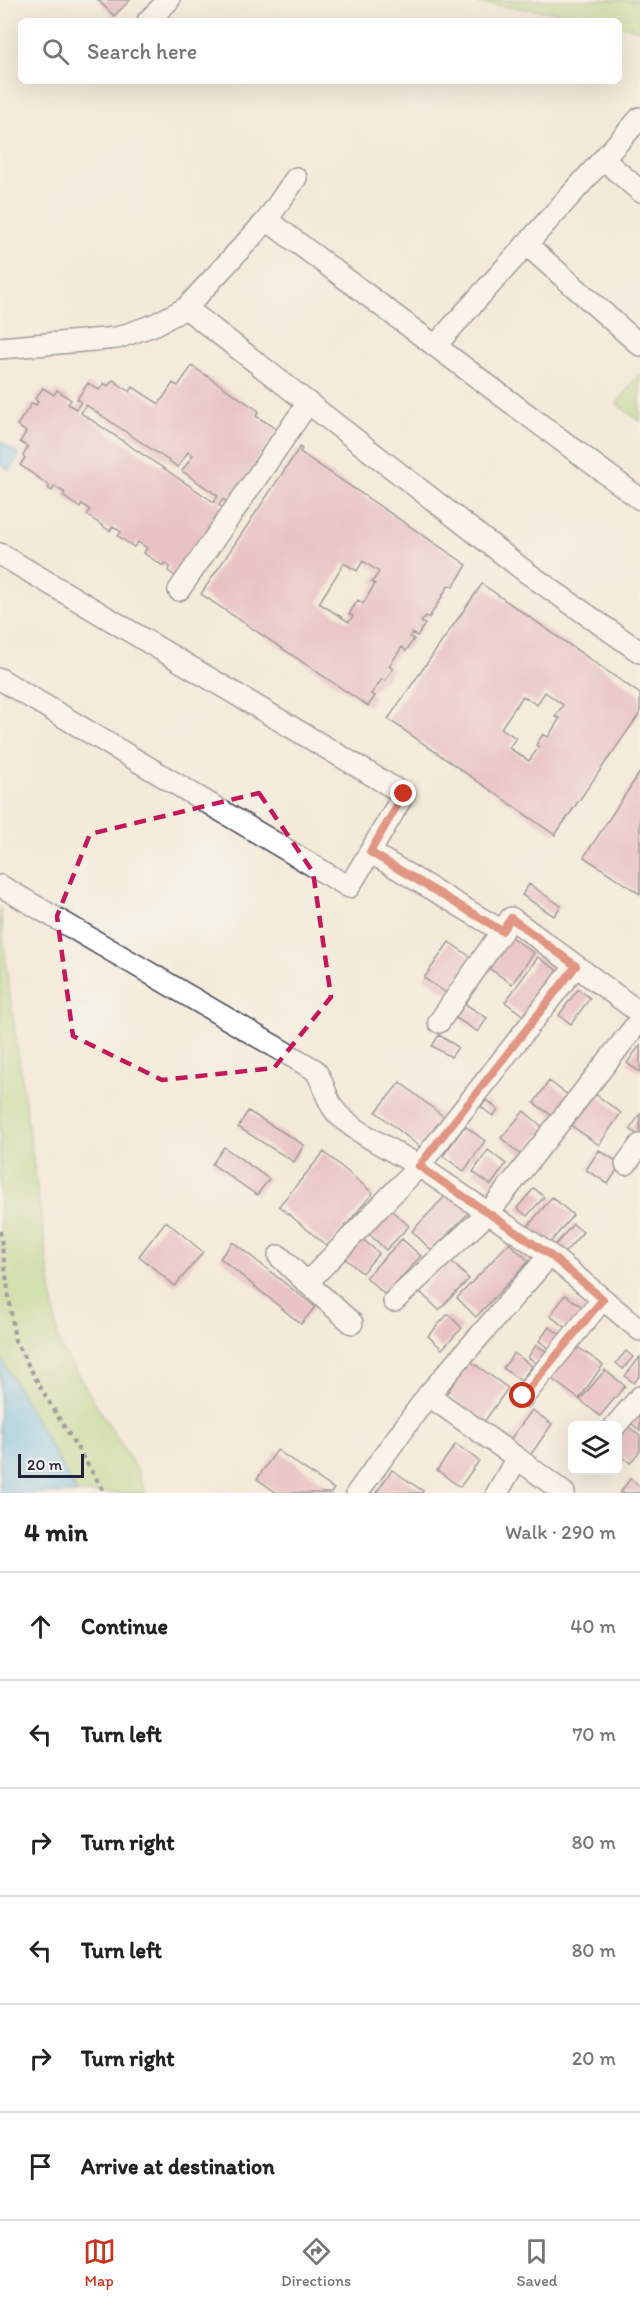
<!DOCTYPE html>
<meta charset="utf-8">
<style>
body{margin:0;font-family:Itim,sans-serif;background:#f6f6f6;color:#222}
.controls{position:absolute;right:18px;bottom:18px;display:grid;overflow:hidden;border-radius:9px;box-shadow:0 6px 24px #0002}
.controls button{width:54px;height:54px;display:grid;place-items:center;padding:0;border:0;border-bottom:2px solid #e0e0e0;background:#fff;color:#222;font:30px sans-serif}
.scale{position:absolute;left:18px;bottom:15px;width:66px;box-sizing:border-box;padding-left:6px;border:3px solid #22223b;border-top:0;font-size:16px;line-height:21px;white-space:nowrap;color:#22223b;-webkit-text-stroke:4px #f6f6f2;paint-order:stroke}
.stop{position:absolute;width:18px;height:18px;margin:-14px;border:4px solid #c8321e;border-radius:50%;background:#fff}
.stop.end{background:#c8321e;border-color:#fff;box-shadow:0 2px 6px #0008}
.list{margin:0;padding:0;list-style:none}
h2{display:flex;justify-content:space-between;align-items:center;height:78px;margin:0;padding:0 24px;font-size:26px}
h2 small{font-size:20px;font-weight:400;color:#767676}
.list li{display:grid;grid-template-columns:39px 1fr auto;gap:18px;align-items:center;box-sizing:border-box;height:108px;padding:0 24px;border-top:2px solid #e0e0e0}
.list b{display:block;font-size:22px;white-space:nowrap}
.list em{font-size:20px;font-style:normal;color:#767676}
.icon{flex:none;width:33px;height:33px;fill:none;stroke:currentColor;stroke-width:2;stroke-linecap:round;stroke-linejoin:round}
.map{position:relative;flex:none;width:640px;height:1493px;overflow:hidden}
.search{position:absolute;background:#fff;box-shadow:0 6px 24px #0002;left:18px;right:18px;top:18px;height:66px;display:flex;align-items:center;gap:15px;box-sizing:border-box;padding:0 21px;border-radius:9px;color:#767676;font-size:22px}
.sheet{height:726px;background:#fff}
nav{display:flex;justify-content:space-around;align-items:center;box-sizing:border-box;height:84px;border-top:2px solid #e0e0e0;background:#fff;font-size:16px;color:#767676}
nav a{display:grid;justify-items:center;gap:3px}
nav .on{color:#c8321e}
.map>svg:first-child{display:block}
.green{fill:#acd47e;stroke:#677b5c;stroke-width:1.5}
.water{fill:#6fc1eb;stroke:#487293;stroke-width:1.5}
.building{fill:#db96ab;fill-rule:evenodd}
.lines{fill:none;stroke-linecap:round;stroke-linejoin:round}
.street-casing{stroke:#424053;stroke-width:24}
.path{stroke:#424053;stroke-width:4;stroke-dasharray:4.5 4.5;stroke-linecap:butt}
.street{stroke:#fff;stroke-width:21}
.route{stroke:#c8321e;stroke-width:8}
.marked{fill:none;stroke:#c2185b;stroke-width:4.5;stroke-dasharray:12 8;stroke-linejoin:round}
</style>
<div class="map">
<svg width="640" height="1493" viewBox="0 0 640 1493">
<rect width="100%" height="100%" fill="#f6f6f2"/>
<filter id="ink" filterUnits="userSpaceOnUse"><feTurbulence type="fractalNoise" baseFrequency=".0167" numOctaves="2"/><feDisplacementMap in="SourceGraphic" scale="12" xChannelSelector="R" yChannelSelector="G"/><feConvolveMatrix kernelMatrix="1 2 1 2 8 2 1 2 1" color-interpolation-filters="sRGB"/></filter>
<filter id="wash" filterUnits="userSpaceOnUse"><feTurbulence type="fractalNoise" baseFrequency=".008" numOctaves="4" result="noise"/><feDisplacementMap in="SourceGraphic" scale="24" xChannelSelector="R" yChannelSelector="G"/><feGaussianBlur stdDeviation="1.35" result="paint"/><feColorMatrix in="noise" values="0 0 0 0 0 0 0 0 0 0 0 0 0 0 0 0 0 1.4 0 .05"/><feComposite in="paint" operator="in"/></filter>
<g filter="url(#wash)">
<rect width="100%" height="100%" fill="#f4ead9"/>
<!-- green -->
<path class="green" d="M474,0H640V30L619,25V21H605L584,16L478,3Z
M640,373V421L617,404Z
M0,906L8,982L59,1345L137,1470L146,1493H77L0,1357Z"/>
<!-- water -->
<path class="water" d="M0,441L20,455L10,471L0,464Z
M0,1357L77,1493H0Z"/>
<g id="blocks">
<!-- building -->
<path class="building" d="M98,0H130L114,16Z
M192,366L259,411L256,416L278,430L228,503L223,499L219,505L224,509L179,579L168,571L170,567L164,563L163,566L144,553L147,548L138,542L134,547L118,536L121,532L113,526L110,531L87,515L90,510L82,504L80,508L63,496L65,493L54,486L52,491L48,488L50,486L20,465L25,458L23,456L28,447L20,442L26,432L17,425L32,403L36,405L38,402L35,399L43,388L54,395L57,390L71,400L68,404L76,409L81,402L77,399L88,383L99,390L104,383L108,386L113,380L130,392L133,387L159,404L173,383L178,386ZM86,405L178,467L188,452L193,455L182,471L218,496L214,502L81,413Z
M300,447L302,449L300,452L467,565L453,587L449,585L429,618L426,616L421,622L425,624L417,636L412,633L410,637L414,639L406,651L402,647L389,666L393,669L385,681L382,679L371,694L375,696L368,706L201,594ZM363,561L379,572L372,582L375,584L363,604L358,600L349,614L353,616L349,622L319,603L344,563L357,571Z
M482,584L640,694V713L555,835L388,719ZM545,692L563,705L555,717L560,718L548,737L543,734L536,745L539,747L529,761L509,748L516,738L501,728L523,696L537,705Z
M640,772V894L584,857Z
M529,884L561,906L554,916L522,895Z
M511,937L534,953L512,984L489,968Z
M449,942L472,958L448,994L424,978Z
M538,957L562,974L528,1019L505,1002Z
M578,989L590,998L571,1024L559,1015Z
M462,1002L487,1018L478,1032L453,1016Z
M439,1035L458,1047L451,1057L432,1046Z
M640,1045V1072L627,1063Z
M549,1081L572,1098L557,1119L534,1103Z
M400,1082L444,1117L420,1147L376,1112Z
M595,1094L621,1113L599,1145L572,1126Z
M487,1100L498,1110L493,1116L481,1107Z
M248,1111L304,1145L294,1162L238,1127Z
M524,1111L545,1129L522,1156L501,1138Z
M640,1114V1134L639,1136L630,1129Z
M465,1126L485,1141L464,1171L443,1156Z
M224,1147L269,1179L257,1195L212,1164Z
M488,1150L506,1164L491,1185L473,1172Z
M599,1150L621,1164L608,1184L586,1170Z
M324,1152L373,1193L328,1247L279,1206Z
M534,1188L544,1197L527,1216L517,1208Z
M451,1190L471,1210L432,1251L412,1231Z
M552,1197L573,1215L549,1244L528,1226Z
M390,1209L409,1226L386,1250L368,1233Z
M166,1221L203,1252L175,1286L139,1256Z
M573,1224L583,1232L560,1258L551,1250Z
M359,1236L379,1253L362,1273L342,1256Z
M402,1239L421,1256L385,1295L366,1277Z
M233,1242L315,1307L301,1324L220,1258Z
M509,1243L529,1261L476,1317L457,1298Z
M450,1260L469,1279L439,1310L420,1292Z
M565,1295L588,1311L572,1332L550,1316Z
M448,1314L462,1328L442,1349L428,1336Z
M549,1327L564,1337L554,1351L539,1341Z
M572,1343L603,1365L579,1399L548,1376Z
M536,1345L548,1353L539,1365L528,1357Z
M626,1351L633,1357L623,1369L616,1363Z
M514,1353L532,1366L521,1381L503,1368Z
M640,1357V1375L634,1383L625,1376Z
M470,1361L508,1388L484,1422L446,1394Z
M605,1370L625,1386L600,1416L580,1400Z
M640,1409V1431L630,1422Z
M532,1410L552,1424L527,1460L506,1445Z
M623,1422L640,1436V1451L630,1463L618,1453V1429Z
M456,1444L479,1461L460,1487L437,1470Z
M277,1450L334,1489L331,1493H277L257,1479Z
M392,1470L423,1491L422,1493H376Z
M630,1479L640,1486V1493H620Z"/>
</g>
</g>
<g filter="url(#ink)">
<use href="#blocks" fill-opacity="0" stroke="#424053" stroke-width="1.5"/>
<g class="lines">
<!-- street casing -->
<g class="street-casing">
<path id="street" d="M148,21L169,0
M603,159L640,191
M267,220L640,499
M526,244L640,345
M186,308L267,220L296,178
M435,346L640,118
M0,348L117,338L156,324L186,308L526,572L640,652
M0,554L404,794L370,852
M179,590L308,403
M0,679L349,887L370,852L502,931
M1,886L315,1070C325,1083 325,1099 336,1112C352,1131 396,1152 419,1166L576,966
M439,1022L511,918L640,1013
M626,1164L640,1145
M279,1256L307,1283L419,1166L550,1255
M307,1283L352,1323
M394,1301L489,1212L640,1020
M428,1395L517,1458L497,1493
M523,1397L603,1299
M615,1426L640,1397
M517,1458L564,1493
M357,1493L428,1395L550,1255L640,1330"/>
</g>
<!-- path -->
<path class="path" d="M0,1231L15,1341L46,1397L105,1493"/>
<!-- street -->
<use href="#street" class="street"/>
</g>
</g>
<g class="lines" filter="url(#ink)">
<!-- route -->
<path class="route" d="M404,794L370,852L502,931L511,918L576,966L419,1166L550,1255L603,1299L523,1396"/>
</g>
<!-- marked area -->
<path d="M0 0H640V1493H0ZM259,793L313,872L331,997L274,1068L162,1080L73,1036L57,916L90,834Z" fill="#f4ead9" fill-opacity=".55" fill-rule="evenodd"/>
<path class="marked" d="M259,793L313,872L331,997L274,1068L162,1080L73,1036L57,916L90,834Z"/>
</svg>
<div class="controls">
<button><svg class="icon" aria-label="layers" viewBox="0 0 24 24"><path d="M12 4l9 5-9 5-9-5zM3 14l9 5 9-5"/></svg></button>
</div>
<div class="scale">20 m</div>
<div class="stop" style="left:523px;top:1396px"></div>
<div class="stop end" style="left:404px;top:794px"></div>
<div class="search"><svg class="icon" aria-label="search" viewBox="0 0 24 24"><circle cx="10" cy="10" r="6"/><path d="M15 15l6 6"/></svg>Search here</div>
</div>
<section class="sheet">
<h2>4 min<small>Walk · 290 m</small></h2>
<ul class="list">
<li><svg class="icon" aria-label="ahead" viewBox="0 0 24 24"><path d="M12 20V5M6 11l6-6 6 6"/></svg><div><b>Continue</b></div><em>40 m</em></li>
<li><svg class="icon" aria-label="left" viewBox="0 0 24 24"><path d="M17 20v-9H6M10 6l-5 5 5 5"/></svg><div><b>Turn left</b></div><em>70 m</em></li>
<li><svg class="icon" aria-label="right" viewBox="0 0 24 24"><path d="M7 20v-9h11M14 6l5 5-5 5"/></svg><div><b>Turn right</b></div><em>80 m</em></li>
<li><svg class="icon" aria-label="left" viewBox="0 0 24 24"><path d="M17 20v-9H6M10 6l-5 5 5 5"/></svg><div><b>Turn left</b></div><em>80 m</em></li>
<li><svg class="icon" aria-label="right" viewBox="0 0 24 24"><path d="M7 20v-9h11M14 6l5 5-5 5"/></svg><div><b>Turn right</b></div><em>20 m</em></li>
<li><svg class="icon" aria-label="arrive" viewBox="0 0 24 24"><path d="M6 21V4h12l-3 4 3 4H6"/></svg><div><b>Arrive at destination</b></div></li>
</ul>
</section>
<nav>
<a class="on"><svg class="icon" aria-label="map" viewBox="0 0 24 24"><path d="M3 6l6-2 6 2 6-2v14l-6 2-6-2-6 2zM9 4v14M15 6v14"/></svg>Map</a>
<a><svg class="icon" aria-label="directions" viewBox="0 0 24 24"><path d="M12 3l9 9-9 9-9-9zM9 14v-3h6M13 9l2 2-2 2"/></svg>Directions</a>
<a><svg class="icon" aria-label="saved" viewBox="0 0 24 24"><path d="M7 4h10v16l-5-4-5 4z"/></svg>Saved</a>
</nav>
